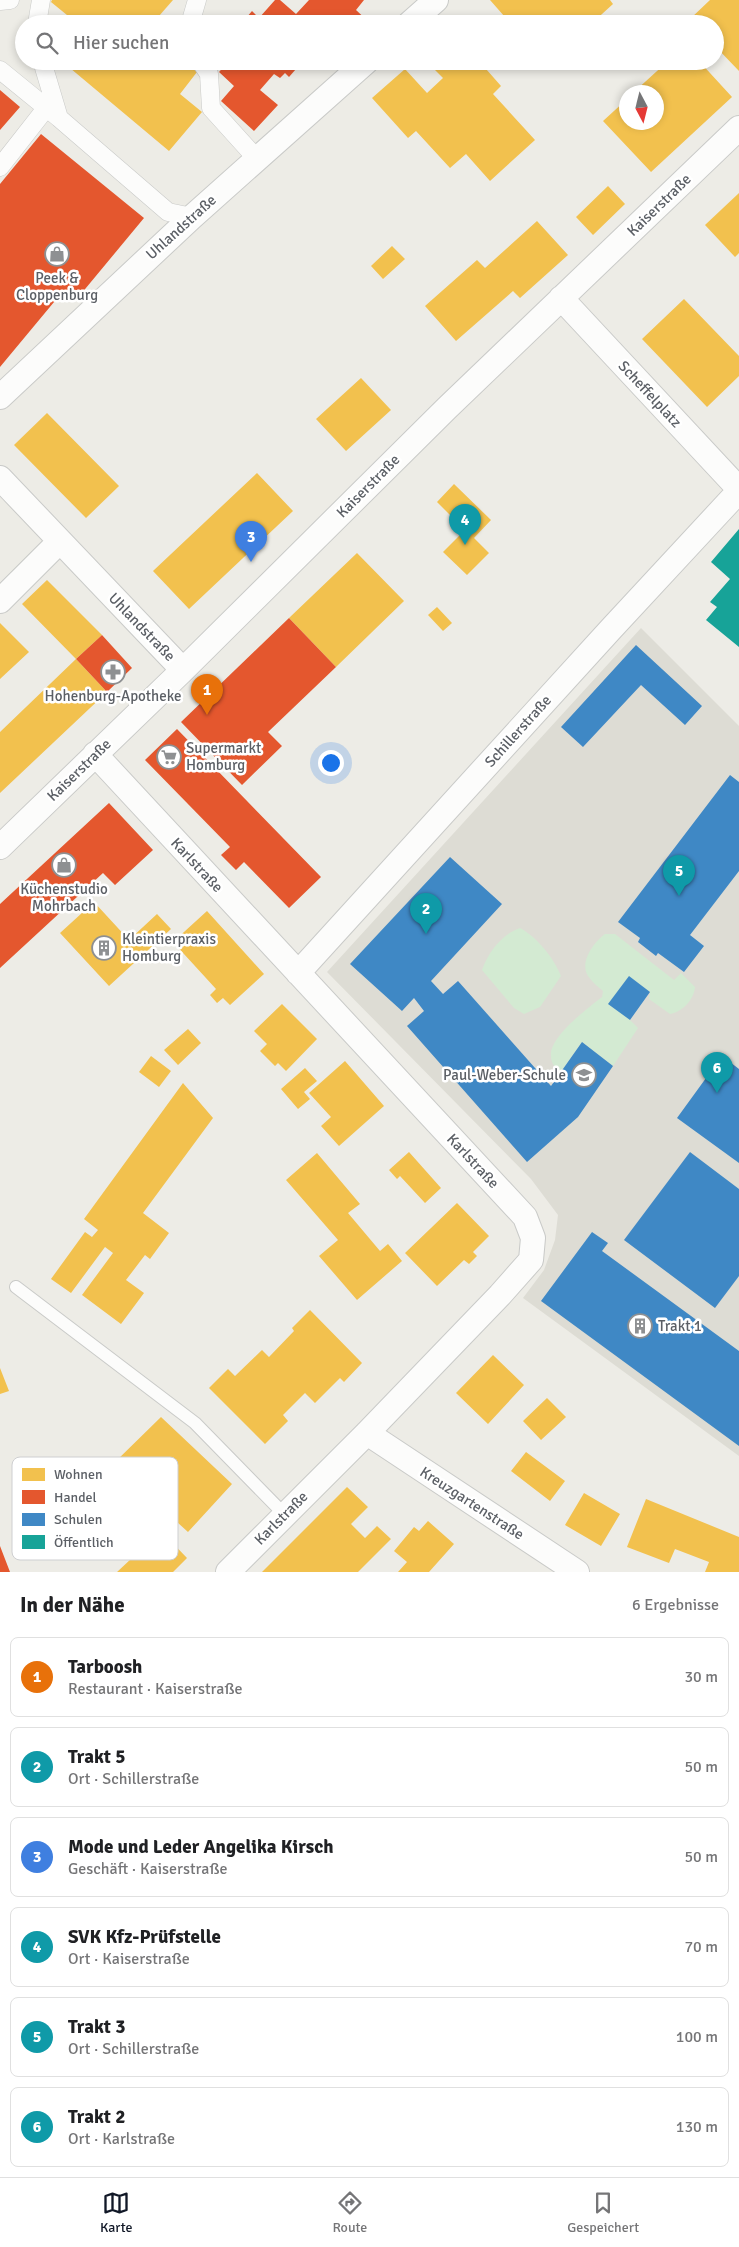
<!DOCTYPE html>
<html lang="de">
<meta charset="utf-8">
<style>
body{margin:0;font-family:Signika,sans-serif;background:#f6f6f6;color:#202124}
.compass{position:absolute;left:619px;top:85px;width:45px;height:45px;border-radius:50%;background:#fff;box-shadow:0 2px 8px #0003;rotate:173deg}
.you{position:absolute;left:330px;top:762px;width:18px;height:18px;margin:-12px;border:4px solid #fff;border-radius:50%;background:#1a73e8;box-shadow:0 0 0 8px #1a73e833}
.badge{display:grid;place-items:center;width:32px;height:32px;border-radius:50%;background:#111827;color:#fff;font-size:16px;font-weight:700}
.pin{position:absolute;translate:-50% -41px;filter:drop-shadow(0 1px 2px #0008)}
.pin::after{content:'';position:absolute;top:26px;width:18px;height:15px;background:inherit;clip-path:polygon(0 0,100% 0,50% 100%)}
.list{margin:0;padding:0;list-style:none}
h2{display:flex;justify-content:space-between;align-items:center;height:65px;margin:0;padding:0 20px;font-size:21px}
h2 small{font-size:16px;font-weight:400;color:#757577}
.list li{display:grid;grid-template-columns:32px 1fr auto;gap:15px;align-items:center;box-sizing:border-box;height:80px;margin:0 10px 10px;padding:0 10px;border:1px solid #e0e0e0;border-radius:8px}
.list b{display:block;font-size:19px;white-space:nowrap}
.list p{margin:0;font-size:16px;white-space:nowrap;color:#757577}
.list em{font-size:16px;font-style:normal;color:#757577}
.icon{flex:none;width:28px;height:28px;fill:none;stroke:currentColor;stroke-width:2;stroke-linecap:round;stroke-linejoin:round}
.map{position:relative;flex:none;width:739px;height:1572px;overflow:hidden}
.search{position:absolute;background:#fff;box-shadow:0 2px 8px #0003;left:15px;right:15px;top:15px;height:55px;display:flex;align-items:center;gap:12px;box-sizing:border-box;padding:0 18px;border-radius:28px;color:#757577;font-size:19px}
.sheet{height:605px;background:#fff}
nav{display:flex;justify-content:space-around;align-items:center;box-sizing:border-box;height:70px;border-top:1px solid #e0e0e0;background:#fff;font-size:14px;color:#757577}
nav a{display:grid;justify-items:center;gap:2px}
nav .on{color:#111827}
.map>svg:first-child{display:block}
.education{fill:#dddcd4}
.green{fill:#d3ead2}
.homes{fill:#f2c14e}
.shops{fill:#e4572e}
.schools{fill:#3f88c5}
.public{fill:#17a398}
.lines{fill:none;stroke-linecap:round;stroke-linejoin:round}
.service-casing{stroke:#c9cac8;stroke-width:14}
.pedestrian-casing{stroke:#c9cac8;stroke-width:19}
.minor-casing{stroke:#c9cac8;stroke-width:26}
.service{stroke:#fcfcfb;stroke-width:12}
.pedestrian{stroke:#fcfcfb;stroke-width:18}
.minor{stroke:#fcfcfb;stroke-width:24}
.labels{text-anchor:middle;stroke-width:5;stroke-linejoin:round;paint-order:stroke}
.street-label{font-size:15px;fill:#5b5f65;stroke:#fff}
.poi-label{font-size:15px;fill:#5b5f65;stroke:#fff}
.key{fill:#fff;stroke:#cecfd1;stroke-width:1}
.key-label{font-size:14px;fill:#5b5f65}
</style>
<div class="map">
<svg width="739" height="1572" viewBox="0 0 739 1572">
<rect width="100%" height="100%" fill="#edece6"/>
<!-- education -->
<path class="education" d="M641,628L739,726V1456L523,1298L544,1270L555,1240L558,1215L531,1179L327,972Z"/>
<!-- green -->
<path class="green" d="M520,928C537,937 554,958 561,976L540,1007L524,1014L514,1008L482,970C488,953 502,934 520,928Z
M605,934H615L674,980L681,973L695,987C694,1000 682,1012 670,1014L649,999L650,992L629,977L630,1020L638,1028L613,1066L582,1042L560,1073C555,1068 551,1063 551,1056C549,1037 588,1008 602,997L603,991C598,987 592,982 588,976C579,962 594,942 605,934Z"/>
<!-- homes -->
<path class="homes" d="M52,0H173L152,24H78L51,2Z
M490,0H610L613,4L591,24H511Z
M710,0H739V71L715,46V24H694L690,19Z
M65,61H184L197,72L180,94L202,112L169,151L64,63Z
M445,61H479L501,86L493,94L535,140L490,181L466,154L450,168L416,131L408,138L372,98L405,69L427,93L443,78L435,70Z
M668,61H699L732,97L651,172L603,121L626,100V122H656V92H634Z
M608,186L625,204L593,235L576,217Z
M739,193V253L735,257L705,225Z
M537,221L568,255L520,298L513,291L456,341L425,306L477,260L485,268Z
M392,246L405,259L383,279L371,266Z
M684,299L739,356V376L707,407L642,339Z
M361,378L391,410L346,451L316,419Z
M47,413L119,486L86,518L14,445Z
M257,473L293,511L189,609L153,571Z
M454,484L491,520L474,538L489,553L467,575L443,552L465,530L437,502Z
M357,553L404,601L336,667L289,618Z
M47,580L102,635L76,659L22,604Z
M437,607L452,623L443,631L428,615Z
M0,623L29,652L0,679Z
M76,659L107,692L0,793V732Z
M94,902L129,940L157,914L171,929L109,986L60,933Z
M207,911L264,974L230,1005L223,998L217,1003L210,995L216,989L173,942Z
M282,1004L317,1039L286,1071L278,1063L275,1066L260,1051L267,1044L254,1031Z
M188,1029L201,1043L178,1065L164,1050Z
M151,1056L171,1071L159,1087L139,1072Z
M345,1061L384,1106L339,1146L321,1126L331,1117L309,1093Z
M305,1068L317,1081L304,1092L310,1099L298,1109L281,1089Z
M183,1083L213,1118L143,1213L169,1233L150,1259L145,1255L126,1280L144,1293L121,1324L82,1295L113,1253L105,1247L71,1293L51,1279L85,1232L92,1237L98,1230L84,1219Z
M409,1152L441,1188L425,1203L400,1176L397,1179L389,1170Z
M317,1153L360,1204L348,1213L380,1251L388,1244L402,1261L357,1300L319,1256L338,1240L286,1180Z
M457,1203L489,1236L473,1252L477,1256L469,1264L464,1260L437,1286L405,1253Z
M310,1310L362,1363L344,1382L340,1378L315,1403L305,1393L283,1415L288,1421L265,1444L209,1388L228,1369L235,1376L262,1350L269,1357L294,1331L292,1328Z
M493,1355L524,1385L488,1424L456,1393Z
M0,1368L9,1391L0,1394Z
M547,1398L566,1417L541,1440L523,1421Z
M161,1417L232,1484L188,1532L113,1464Z
M526,1452L565,1481L550,1501L511,1471Z
M347,1487L368,1507L351,1524L365,1538L377,1526L391,1539L358,1572H262Z
M584,1493L620,1514L601,1546L565,1525Z
M646,1499L739,1537V1572H705L709,1562L675,1549L669,1563L627,1547Z
M428,1521L454,1544L429,1572H398L407,1562L394,1551L414,1527L419,1531Z
M161,1531L187,1558L173,1572H117Z"/>
<!-- shops -->
<path class="shops" d="M275,0H280L296,14L309,0H364L356,10L371,24H241L252,11L259,18Z
M229,61H303L289,77L285,73L280,78L274,74L260,90L278,105L254,131L221,101L234,86L219,72Z
M0,90L20,107L0,130Z
M41,134L144,218L76,300L64,290L0,367V184Z
M289,618L336,667L268,732L282,746L242,785L181,722Z
M102,635L132,668L107,692L76,659Z
M177,729L321,877L289,908L244,862L236,870L221,855L230,847L145,760Z
M109,803L153,850L115,885L103,873L0,968V904Z
M0,1546L10,1572H0Z"/>
<!-- schools -->
<path class="schools" d="M636,645L702,706L685,725L641,685L583,747L561,727Z
M730,775L739,782V871L690,935L704,946L684,972L658,953L656,956L638,942L640,938L618,922Z
M450,857L502,904L431,981L443,994L458,981L551,1086L582,1042L613,1066L578,1117L527,1162L407,1026L424,1011L414,998L402,1011L350,964Z
M629,976L650,992L630,1020L608,1004Z
M722,1056L739,1069V1163L677,1118Z
M690,1152L739,1189V1276L715,1308L624,1240Z
M592,1232L608,1243L602,1251L739,1351V1446L541,1301Z"/>
<!-- public -->
<path class="public" d="M739,529V647L706,620L717,607L710,602L730,579L711,562Z"/>
<g class="lines">
<!-- service casing -->
<g class="service-casing">
<path id="service" d="M16,1287L195,1423L284,1514"/>
</g>
<!-- pedestrian casing -->
<g class="pedestrian-casing">
<path id="pedestrian" d="M0,1L10,0
M37,24L41,0
M190,24L197,0
M42,61L59,118
M200,61L209,74L211,108L257,159
M0,70L59,118L168,212L192,217
M0,167L47,107"/>
</g>
<!-- minor casing -->
<g class="minor-casing">
<path id="minor" d="M409,24L436,0
M561,298L739,489
M0,397L192,217L367,61
M0,478L183,670
M0,601L60,541
M95,754L525,1217L533,1238L531,1260L500,1295L367,1433L228,1572
M0,847L183,670L447,408L739,128
M298,973L611,629L739,491
M367,1433L577,1572"/>
</g>
<!-- service -->
<use href="#service" class="service"/>
<!-- pedestrian -->
<use href="#pedestrian" class="pedestrian"/>
<!-- minor -->
<use href="#minor" class="minor"/>
</g>
<!-- icons -->
<defs>
<g id="shop-ring" transform="scale(1.25)"><circle r="9.5" fill="#fff" stroke="#8e9092" stroke-width="1.5"/><path d="M-5-2.5h2.3a2.7 3.5 0 0 1 5.4 0H5L5.5 6h-11ZM-1.5-2.5h3a1.5 2.3 0 0 0-3 0Z" fill="#8e9092"/></g>
<g id="pharmacy-ring" transform="scale(1.25)"><circle r="9.5" fill="#fff" stroke="#8e9092" stroke-width="1.5"/><path d="M-2-6h4v4h4v4h-4v4h-4v-4h-4v-4h4Z" fill="#8e9092"/></g>
<g id="supermarket-ring" transform="scale(1.25)"><circle r="9.5" fill="#fff" stroke="#8e9092" stroke-width="1.5"/><path d="M-6-5.5h2.5l.6 2H6L4.5 2H-2.5L-4.4-4H-6ZM-1.5 3.2a1.3 1.3 0 1 0 .1 0ZM3 3.2a1.3 1.3 0 1 0 .1 0Z" fill="#8e9092"/></g>
<g id="building-ring" transform="scale(1.25)"><circle r="9.5" fill="#fff" stroke="#8e9092" stroke-width="1.5"/><path d="M-4-6H4V6H1V3H-1V6H-4ZM-2.5-4.3h1.7v1.8h-1.7ZM.8-4.3h1.7v1.8H.8ZM-2.5-1h1.7V.8h-1.7ZM.8-1h1.7V.8H.8Z" fill="#8e9092"/></g>
<g id="school-ring" transform="scale(1.25)"><circle r="9.5" fill="#fff" stroke="#8e9092" stroke-width="1.5"/><path d="M0-5L7-2L0 1L-7-2ZM-4 1L0 2.5L4 1V4Q0 6-4 4Z" fill="#8e9092"/></g>
</defs>
<g fill-rule="evenodd">
<use href="#shop-ring" x="57" y="254"/>
<use href="#pharmacy-ring" x="113" y="672"/>
<use href="#supermarket-ring" x="169" y="757"/>
<use href="#shop-ring" x="64" y="865"/>
<use href="#building-ring" x="104" y="948"/>
<use href="#school-ring" x="584" y="1075"/>
<use href="#building-ring" x="640" y="1326"/>
</g>
<g class="labels">
<!-- street labels -->
<g class="street-label">
<text transform="translate(659 205) rotate(-44)" y="5">Kaiserstraße</text>
<text transform="translate(181 227) rotate(-42)" y="5">Uhlandstraße</text>
<text transform="translate(650 394) rotate(47)" y="5">Scheffelplatz</text>
<text transform="translate(368 486) rotate(-45)" y="5">Kaiserstraße</text>
<text transform="translate(142 627) rotate(46)" y="5">Uhlandstraße</text>
<text transform="translate(518 731) rotate(-48)" y="5">Schillerstraße</text>
<text transform="translate(79 770) rotate(-44)" y="5">Kaiserstraße</text>
<text transform="translate(197 865) rotate(47)" y="5">Karlstraße</text>
<text transform="translate(473 1161) rotate(47)" y="5">Karlstraße</text>
<text transform="translate(472 1503) rotate(33)" y="5">Kreuzgartenstraße</text>
<text transform="translate(281 1518) rotate(-45)" y="5">Karlstraße</text>
</g>
<!-- poi labels -->
<g class="poi-label">
<text x="57" y="283">Peek &amp;<tspan x="57" dy="17">Cloppenburg</tspan></text>
<text x="113" y="701">Hohenburg-Apotheke</text>
<text x="186" y="753" text-anchor="start">Supermarkt<tspan x="186" dy="17">Homburg</tspan></text>
<text x="64" y="894">Küchenstudio<tspan x="64" dy="17">Mohrbach</tspan></text>
<text x="122" y="944" text-anchor="start">Kleintierpraxis<tspan x="122" dy="17">Homburg</tspan></text>
<text x="566" y="1080" text-anchor="end">Paul-Weber-Schule</text>
<text x="658" y="1331" text-anchor="start">Trakt 1</text>
</g>
</g>
<!-- legend -->
<rect x="12" y="1457" width="166" height="103" rx="8" class="key"/>
<rect x="22" y="1468" width="23" height="13" fill="#f2c14e"/>
<rect x="22" y="1490" width="23" height="14" fill="#e4572e"/>
<rect x="22" y="1513" width="23" height="13" fill="#3f88c5"/>
<rect x="22" y="1535" width="23" height="14" fill="#17a398"/>
<g class="key-label">
<text x="54" y="1479">Wohnen</text>
<text x="54" y="1502">Handel</text>
<text x="54" y="1524">Schulen</text>
<text x="54" y="1547">Öffentlich</text>
</g>
</svg>
<svg class="compass" viewBox="-18 -18 36 36"><path d="M0-13l5 13h-10z" fill="#e53935"/><path d="M0 13l5-13h-10z" fill="#757577"/></svg>
<div class="you"></div>
<div class="pin badge" style="left:207px;top:715px;background:#e8710a">1</div>
<div class="pin badge" style="left:426px;top:934px;background:#0f9aa8">2</div>
<div class="pin badge" style="left:251px;top:562px;background:#3f7fe0">3</div>
<div class="pin badge" style="left:465px;top:545px;background:#0f9aa8">4</div>
<div class="pin badge" style="left:679px;top:896px;background:#0f9aa8">5</div>
<div class="pin badge" style="left:717px;top:1093px;background:#0f9aa8">6</div>
<div class="search"><svg class="icon" aria-label="search" viewBox="0 0 24 24"><circle cx="10" cy="10" r="6"/><path d="M15 15l6 6"/></svg>Hier suchen</div>
</div>
<section class="sheet">
<h2>In der Nähe<small>6 Ergebnisse</small></h2>
<ul class="list">
<li><span class="badge" style="background:#e8710a">1</span><div><b>Tarboosh</b><p>Restaurant · Kaiserstraße</p></div><em>30 m</em></li>
<li><span class="badge" style="background:#0f9aa8">2</span><div><b>Trakt 5</b><p>Ort · Schillerstraße</p></div><em>50 m</em></li>
<li><span class="badge" style="background:#3f7fe0">3</span><div><b>Mode und Leder Angelika Kirsch</b><p>Geschäft · Kaiserstraße</p></div><em>50 m</em></li>
<li><span class="badge" style="background:#0f9aa8">4</span><div><b>SVK Kfz-Prüfstelle</b><p>Ort · Kaiserstraße</p></div><em>70 m</em></li>
<li><span class="badge" style="background:#0f9aa8">5</span><div><b>Trakt 3</b><p>Ort · Schillerstraße</p></div><em>100 m</em></li>
<li><span class="badge" style="background:#0f9aa8">6</span><div><b>Trakt 2</b><p>Ort · Karlstraße</p></div><em>130 m</em></li>
</ul>
</section>
<nav>
<a class="on"><svg class="icon" aria-label="map" viewBox="0 0 24 24"><path d="M3 6l6-2 6 2 6-2v14l-6 2-6-2-6 2zM9 4v14M15 6v14"/></svg>Karte</a>
<a><svg class="icon" aria-label="directions" viewBox="0 0 24 24"><path d="M12 3l9 9-9 9-9-9zM9 14v-3h6M13 9l2 2-2 2"/></svg>Route</a>
<a><svg class="icon" aria-label="saved" viewBox="0 0 24 24"><path d="M7 4h10v16l-5-4-5 4z"/></svg>Gespeichert</a>
</nav>
